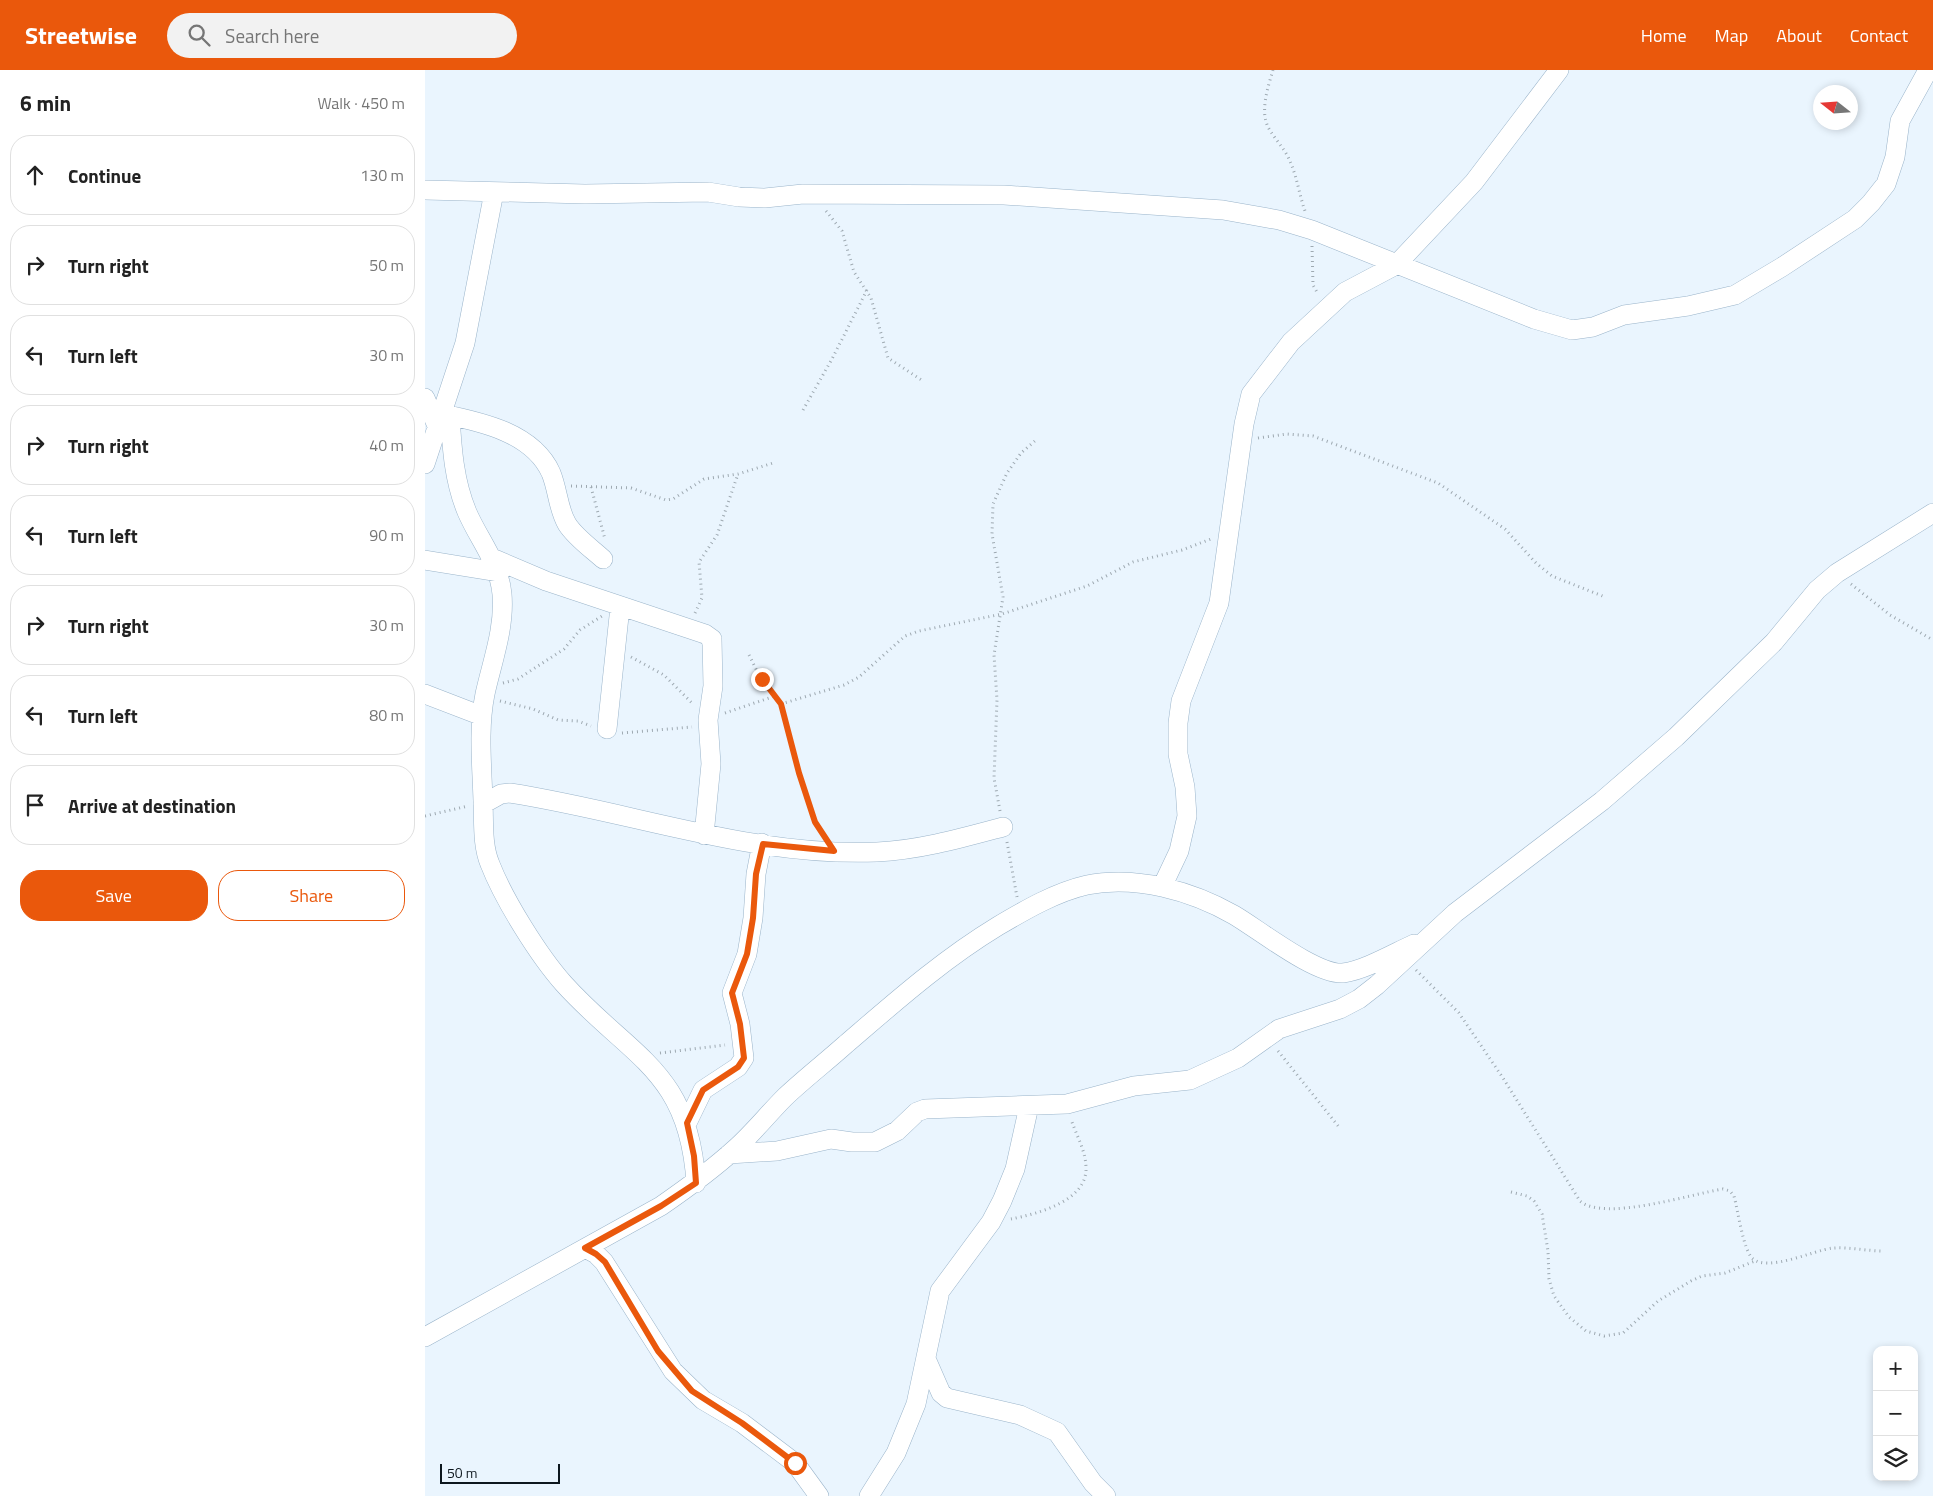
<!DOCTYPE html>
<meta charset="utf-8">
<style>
body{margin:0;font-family:"Titillium Web",sans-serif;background:#f2f2f2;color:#222}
.controls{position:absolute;right:15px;bottom:15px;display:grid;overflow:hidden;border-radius:10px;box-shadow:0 2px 8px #0003}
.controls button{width:45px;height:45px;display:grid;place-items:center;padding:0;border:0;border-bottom:1px solid #e0e0e0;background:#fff;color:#222;font:25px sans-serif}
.compass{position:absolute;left:1388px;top:15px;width:45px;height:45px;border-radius:50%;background:#fff;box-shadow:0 2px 8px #0003;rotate:287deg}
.scale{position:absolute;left:15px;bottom:12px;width:120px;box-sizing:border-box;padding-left:5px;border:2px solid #0d171e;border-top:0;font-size:14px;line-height:18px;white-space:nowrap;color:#0d171e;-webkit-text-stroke:4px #eaf5fe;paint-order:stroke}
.stop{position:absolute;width:15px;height:15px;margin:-11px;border:4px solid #ea580c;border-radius:50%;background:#fff}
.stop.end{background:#ea580c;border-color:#fff;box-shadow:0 1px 5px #0008}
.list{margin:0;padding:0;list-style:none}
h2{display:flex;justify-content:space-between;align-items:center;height:65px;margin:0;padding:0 20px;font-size:21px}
h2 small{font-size:16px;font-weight:400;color:#767676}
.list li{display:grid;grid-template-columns:32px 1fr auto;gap:15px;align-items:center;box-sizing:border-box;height:80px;margin:0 10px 10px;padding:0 10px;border:1px solid #e0e0e0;border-radius:20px}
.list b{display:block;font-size:19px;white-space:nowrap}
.list em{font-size:16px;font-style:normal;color:#767676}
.actions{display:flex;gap:10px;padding:15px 20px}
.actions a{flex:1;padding:11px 0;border:1px solid #ea580c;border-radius:20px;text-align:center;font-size:18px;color:#ea580c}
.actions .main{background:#ea580c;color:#fff}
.icon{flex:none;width:28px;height:28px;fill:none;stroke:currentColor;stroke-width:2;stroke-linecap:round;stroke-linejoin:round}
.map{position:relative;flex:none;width:1508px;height:1426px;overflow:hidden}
header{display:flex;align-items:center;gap:30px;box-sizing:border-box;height:70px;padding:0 25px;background:#ea580c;color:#fff}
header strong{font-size:24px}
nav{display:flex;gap:28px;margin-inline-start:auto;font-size:18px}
.search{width:350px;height:45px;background:#f2f2f2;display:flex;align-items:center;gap:12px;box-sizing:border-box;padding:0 18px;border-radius:28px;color:#767676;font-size:19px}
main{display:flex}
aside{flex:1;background:#fff}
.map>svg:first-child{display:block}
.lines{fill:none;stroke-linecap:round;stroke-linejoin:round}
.street-casing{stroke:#9ab4ca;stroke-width:20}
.path{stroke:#9ea9b1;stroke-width:3;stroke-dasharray:1 4;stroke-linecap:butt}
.street{stroke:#fff;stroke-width:19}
.route{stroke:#ea580c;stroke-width:6}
</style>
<header>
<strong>Streetwise</strong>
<div class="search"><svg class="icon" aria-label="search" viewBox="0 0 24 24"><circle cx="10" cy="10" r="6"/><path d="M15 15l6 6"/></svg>Search here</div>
<nav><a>Home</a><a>Map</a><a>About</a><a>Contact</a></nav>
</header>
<main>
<aside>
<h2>6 min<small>Walk · 450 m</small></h2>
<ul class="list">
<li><svg class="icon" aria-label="ahead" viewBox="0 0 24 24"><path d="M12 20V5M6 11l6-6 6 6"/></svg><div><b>Continue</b></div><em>130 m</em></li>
<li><svg class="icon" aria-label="right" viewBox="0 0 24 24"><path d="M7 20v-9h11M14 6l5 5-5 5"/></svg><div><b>Turn right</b></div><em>50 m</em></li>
<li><svg class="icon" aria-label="left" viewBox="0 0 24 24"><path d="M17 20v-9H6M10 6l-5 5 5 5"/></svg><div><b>Turn left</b></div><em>30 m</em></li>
<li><svg class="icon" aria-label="right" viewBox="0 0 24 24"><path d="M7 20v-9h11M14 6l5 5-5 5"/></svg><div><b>Turn right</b></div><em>40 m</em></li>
<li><svg class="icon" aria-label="left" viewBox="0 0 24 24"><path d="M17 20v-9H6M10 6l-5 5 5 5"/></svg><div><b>Turn left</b></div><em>90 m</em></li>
<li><svg class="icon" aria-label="right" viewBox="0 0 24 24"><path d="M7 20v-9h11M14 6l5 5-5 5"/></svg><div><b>Turn right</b></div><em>30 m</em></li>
<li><svg class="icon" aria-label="left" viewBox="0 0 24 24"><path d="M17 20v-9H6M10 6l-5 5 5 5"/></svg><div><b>Turn left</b></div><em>80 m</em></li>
<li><svg class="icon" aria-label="arrive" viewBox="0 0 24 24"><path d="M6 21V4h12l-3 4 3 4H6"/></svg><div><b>Arrive at destination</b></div></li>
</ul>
<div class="actions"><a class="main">Save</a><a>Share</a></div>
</aside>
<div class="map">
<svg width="1508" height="1426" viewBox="0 0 1508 1426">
<rect width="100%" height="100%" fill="#eaf5fe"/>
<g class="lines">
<!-- street casing -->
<g class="street-casing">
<path id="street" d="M0,120L160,124L283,122L314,127L340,128L378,124L579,125L798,140L854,150L887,160L1109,249L1147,260L1168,257L1199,245L1263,236L1310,225L1357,197L1430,149L1446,133L1461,114L1470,87L1475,51L1503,0
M0,328L13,358
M18,344C57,352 108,363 126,403C133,420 133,439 142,454C150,467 167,479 178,489
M25,346C27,379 29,411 42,442C54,470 74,492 77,524C80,558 67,592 60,624C53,659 57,696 58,731C59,752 57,775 65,794C79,830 114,886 139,914C206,988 264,1000 271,1113
M0,394L40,273L69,122
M67,488L121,511L280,564L287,569L288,616L283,650L286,694L279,765
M0,490L73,502
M0,624L57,646
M182,659L195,537
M58,734L76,724L85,723C208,742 326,787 452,782C495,780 537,768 578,757
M737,817L754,781L762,746L760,717L753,684V653L756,631L794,533L819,354L826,324L866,272L920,222L971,195L1049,112L1134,0
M262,1053L278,1020L313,997L319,988L315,954L307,923L322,884L328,848L331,804L337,773
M304,1084L352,1081L406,1069L427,1072H450L472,1061L492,1042L500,1039L642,1034L709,1016L765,1010L813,988L854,959L915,939L934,929L952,915L1030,843L1177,731L1251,667L1349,572L1392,520L1412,503L1508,443
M160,1178L171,1184L179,1192L248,1301L278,1330L317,1353L370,1393L394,1426
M0,1267L236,1136C262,1118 287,1100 310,1079C328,1063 343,1044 360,1027C379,1009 401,992 421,974C470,932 517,890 573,856C600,840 631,822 662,815C711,805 767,821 809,845C833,859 891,905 918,903C940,900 969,883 989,874
M502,1291L516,1323L522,1328L595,1345L632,1362L668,1413L681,1426
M444,1426L471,1383L491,1334L515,1221L566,1152L577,1131L590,1099L604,1036"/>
</g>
<!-- path -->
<path class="path" d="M848,0C843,17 835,40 843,57C849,68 859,78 864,89C872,106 874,124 880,141
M401,141L417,161L429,202L446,228L463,288L498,311
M887,176L888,215L893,224
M378,340L407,289L442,220
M833,368L862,364L888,366L1013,413L1080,459L1111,493L1127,506L1180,527
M146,416L206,418L241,430L248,429L279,409L313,404L348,393
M166,417L180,469
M1426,514L1465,545L1508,570
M270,543L277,528L274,492L292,465L313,404
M324,585L333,603L356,634L374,703L390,753L398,764
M206,587L239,605L268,634
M78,613L93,609L139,579L155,560L177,546
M75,631L108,639L133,650L153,651L166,656
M356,634L419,615L434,607L480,566L494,561L577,544L662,516L708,492L757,480L786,469
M300,643L350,626
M197,663L267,657
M575,741L569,708L572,630L569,585L578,527L567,464L568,434L582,403L596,383L611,370
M0,746L43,736
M582,772L592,827
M991,900L1034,943L1078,1008L1155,1131C1179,1152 1266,1124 1298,1119L1305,1121L1309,1126C1313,1141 1318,1178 1327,1188C1342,1203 1389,1180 1408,1178C1424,1177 1442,1181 1458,1181
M853,981L914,1057
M235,983L300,975
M1086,1122L1102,1126L1109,1131L1117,1144L1123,1181L1124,1209L1129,1226L1144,1247L1161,1261L1179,1266L1198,1263L1233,1231L1266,1211L1277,1206L1300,1203L1330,1191
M586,1149C612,1144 662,1131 661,1098C661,1081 651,1065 646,1049"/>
<!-- street -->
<use href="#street" class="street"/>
</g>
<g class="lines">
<!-- route -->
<path class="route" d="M337,609L356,634L374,703L390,752L409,781L338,774L331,804L328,848L322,884L307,923L315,954L319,988L313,997L278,1020L262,1053L269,1086L271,1113L236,1136L160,1178L171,1184L180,1192L233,1281L267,1321L317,1353L370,1393"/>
</g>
</svg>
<div class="controls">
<button>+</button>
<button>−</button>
<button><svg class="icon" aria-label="layers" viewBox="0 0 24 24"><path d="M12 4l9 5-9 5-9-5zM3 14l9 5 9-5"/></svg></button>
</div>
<svg class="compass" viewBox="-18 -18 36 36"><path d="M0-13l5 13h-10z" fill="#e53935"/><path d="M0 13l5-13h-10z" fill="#767676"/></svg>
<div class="scale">50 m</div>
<div class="stop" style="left:370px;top:1393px"></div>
<div class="stop end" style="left:337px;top:609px"></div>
</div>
</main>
